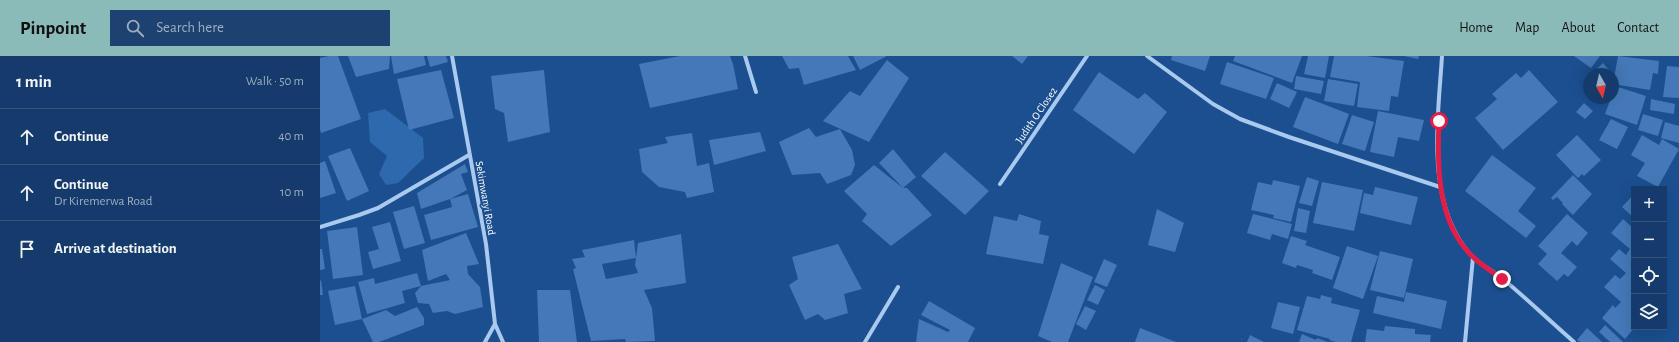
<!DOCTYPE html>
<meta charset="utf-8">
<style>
body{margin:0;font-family:"Alegreya Sans",sans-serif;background:#1d4271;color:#f1f3f6}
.controls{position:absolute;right:12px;bottom:12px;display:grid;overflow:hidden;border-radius:0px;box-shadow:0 4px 16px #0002}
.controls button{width:36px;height:36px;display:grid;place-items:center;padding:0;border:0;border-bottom:1px solid #33557e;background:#143b6b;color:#f1f3f6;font:20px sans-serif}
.compass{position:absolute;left:1263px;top:12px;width:36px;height:36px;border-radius:50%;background:#143b6b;box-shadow:0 4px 16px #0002;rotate:172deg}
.stop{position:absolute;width:12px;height:12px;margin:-9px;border:3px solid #e11d48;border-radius:50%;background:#fff}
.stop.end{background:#e11d48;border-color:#fff;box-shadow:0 1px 4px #0008}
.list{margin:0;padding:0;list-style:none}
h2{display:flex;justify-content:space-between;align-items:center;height:52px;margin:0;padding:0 16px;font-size:17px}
h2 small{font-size:13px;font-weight:400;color:#9dadc1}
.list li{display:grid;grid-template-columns:26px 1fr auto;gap:12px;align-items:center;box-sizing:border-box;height:56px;padding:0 16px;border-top:1px solid #33557e}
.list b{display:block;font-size:15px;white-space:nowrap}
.list p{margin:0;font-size:13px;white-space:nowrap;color:#9dadc1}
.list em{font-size:13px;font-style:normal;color:#9dadc1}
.icon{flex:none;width:22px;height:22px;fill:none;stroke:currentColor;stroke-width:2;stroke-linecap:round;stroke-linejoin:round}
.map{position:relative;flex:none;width:1359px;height:286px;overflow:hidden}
header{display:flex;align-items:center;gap:24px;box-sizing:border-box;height:56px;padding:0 20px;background:#8bbbb9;color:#111}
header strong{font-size:19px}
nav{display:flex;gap:22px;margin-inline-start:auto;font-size:14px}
.search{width:280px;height:36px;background:#1d4271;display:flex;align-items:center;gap:10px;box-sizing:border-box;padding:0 14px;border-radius:0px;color:#9dadc1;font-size:15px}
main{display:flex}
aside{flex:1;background:#143b6b}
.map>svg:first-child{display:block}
.green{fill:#2e69ad}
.building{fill:#4478b7;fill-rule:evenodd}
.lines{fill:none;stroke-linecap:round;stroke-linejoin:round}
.street{stroke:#a9c9ee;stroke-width:4}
.route{stroke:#e11d48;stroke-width:5}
.labels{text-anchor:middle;stroke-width:3.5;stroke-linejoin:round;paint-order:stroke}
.street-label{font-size:11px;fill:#fff;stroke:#1b4f8f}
</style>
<header>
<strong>Pinpoint</strong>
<div class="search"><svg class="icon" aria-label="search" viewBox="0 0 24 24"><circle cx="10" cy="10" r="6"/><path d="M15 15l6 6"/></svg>Search here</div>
<nav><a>Home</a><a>Map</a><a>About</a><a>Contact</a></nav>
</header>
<main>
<aside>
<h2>1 min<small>Walk · 50 m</small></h2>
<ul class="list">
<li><svg class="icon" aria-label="ahead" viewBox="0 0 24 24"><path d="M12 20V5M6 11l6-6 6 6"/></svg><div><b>Continue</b></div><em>40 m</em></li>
<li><svg class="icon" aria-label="ahead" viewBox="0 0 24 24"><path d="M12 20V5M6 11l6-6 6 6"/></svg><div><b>Continue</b><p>Dr Kiremerwa Road</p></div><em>10 m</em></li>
<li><svg class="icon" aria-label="arrive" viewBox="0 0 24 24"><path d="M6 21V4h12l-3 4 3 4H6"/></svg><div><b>Arrive at destination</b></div></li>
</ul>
</aside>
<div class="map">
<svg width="1359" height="286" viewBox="0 0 1359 286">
<rect width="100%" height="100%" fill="#1b4f8f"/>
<!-- green -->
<path class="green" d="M65,53L103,82L104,102L78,127L66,129L59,118L67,100L50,86L48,57Z"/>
<!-- building -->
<path class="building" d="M9,0H18L41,63L1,77L0,73V2Z
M28,0H70L69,13L36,21Z
M71,0H104L106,9L74,18Z
M107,0H126L128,6L110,11Z
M360,0H410L413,8L418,33L330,52L319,8Z
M462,0H528L536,14L484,29L479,12L469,13Z
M533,0H567L540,14Z
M692,0H708L702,8Z
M852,0H890L885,15L851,4Z
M915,0H982L972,27L913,5Z
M988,0H1009L1005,22L984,18Z
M1014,0H1047L1084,5L1078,41L1071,40L1069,55L1037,51L1040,26L1010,21Z
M1084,0H1099L1098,3Z
M1254,0H1280L1271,12Z
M1298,0L1339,5L1338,18L1333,17L1330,34L1293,28Z
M567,4L589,22L549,86L503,65L530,35L540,40Z
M907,6L954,22L946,43L900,28Z
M1283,7L1292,18H1271Z
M1347,10L1359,11V42L1343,41Z
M121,14L134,62L89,74L77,23Z
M224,14L230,76L188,86L184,57L175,53L171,20Z
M1209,14L1238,46L1183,94L1155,62L1177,43L1172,38L1196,17L1201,22Z
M779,16L818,43L825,37L847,56L814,98L753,54Z
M976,20L1004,25L1001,38L974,33Z
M1008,23L1038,28L1034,50L1004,45Z
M957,27L977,36L969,52L950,43Z
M1295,30L1326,40L1317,69L1285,58L1291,42H1293Z
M985,41L1029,58L1018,88L973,71Z
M1271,42H1281L1277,47Z
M1331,43L1355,48L1354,58L1330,54Z
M1264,47L1273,55L1265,63L1256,56Z
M1058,55L1104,64L1099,85L1078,81L1074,101L1050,96Z
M1323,58L1343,64L1338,80L1318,74Z
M1032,59L1054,66L1045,95L1022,88Z
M1291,63L1308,71L1297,93L1279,84Z
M1345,66L1359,70V87L1341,82Z
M489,72L496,81L520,73L532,94L535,109L531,119L507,128L500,117L472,119L459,86Z
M440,76L446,95L394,109L389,84Z
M372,77L377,110L389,107L394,136L367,142L365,136L339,131L322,116L319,93L348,87L345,81Z
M1257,79L1281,104L1264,120L1262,118L1258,122L1236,99Z
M1322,79L1339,89L1342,83L1359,93L1338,131L1317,120L1325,107L1311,99Z
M30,92L49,135L27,145L8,100Z
M573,93L596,121L583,132L559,107Z
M625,96L669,135L645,159L601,120Z
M1172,99L1216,132L1198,155L1216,170L1206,182L1145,135Z
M5,105L16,137L0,142V107Z
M145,108L148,116L141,118L147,134L130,143L101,153L97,137Z
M554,109L583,132H587L612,159L571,190L542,165L547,158L524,135Z
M1253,119L1272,138L1253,159L1242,148L1243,147L1237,141L1233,144L1231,142Z
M987,121L999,125L992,150L979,147Z
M953,124L980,130L971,166L953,162L954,159L931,154L938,126L952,129Z
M1002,126L1043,134L1034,175L993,167Z
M1055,131L1098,141L1091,169L1040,157L1044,137L1053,139Z
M148,138L158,171L111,184L104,159L132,151L130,143Z
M1313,139L1314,140V162L1302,151Z
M94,150L105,187L84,193L73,156Z
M978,152L990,155L986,177L974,175Z
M837,153L864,167L855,196L828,189Z
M699,158L721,165L719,178L729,180L723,208L666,198L674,160L697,165Z
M933,158L972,168L968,183L952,178L950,184L927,177Z
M1247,158L1268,177L1257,190L1252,185L1241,197L1257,211L1248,221L1244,218L1237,225L1218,208L1227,198L1218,190Z
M1303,163L1311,170L1314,167V252L1313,251L1312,252L1314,254L1315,271L1305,283L1282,262L1293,249L1295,252L1301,246L1284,231L1295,219L1300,223L1306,217L1290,203L1299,193L1306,199L1310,193L1291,177Z
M70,166L81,205L53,213L48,196L59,193L52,171Z
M37,171L43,219L13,223L7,175Z
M146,177L159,208L147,210L148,218L160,231L163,251L135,258L127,255L113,257L109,248L98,247L95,237L101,230L130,224L126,218L108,225L102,194Z
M361,178L366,227L324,234L332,252L335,285L306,286L305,283L271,285L253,213L256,212L252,203L265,201L262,194L314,184L316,202L318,187ZM316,202L315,209L318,217L286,223L282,208Z
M971,180L987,185L985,189L1020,201L1012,224L992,217L993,214L977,209L976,212L962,207Z
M518,188L542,233L524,238L528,257L505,264L498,258L485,264L469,229L478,223L472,201Z
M1027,190L1058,200L1043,243L1013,232Z
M0,193H2L5,213L0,214Z
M1060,195L1093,203L1084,242L1050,234Z
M784,203L797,209L787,231L774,226Z
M741,207L773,221L748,286H732L718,280Z
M97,217L101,230L82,235L85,247L47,258L38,226L54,222L55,228Z
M1,224L3,239H0V225Z
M775,229L785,234L778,249L767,244Z
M35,230L42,263L15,269L8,235Z
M217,234H250L257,286H219Z
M1086,236L1127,245L1121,273L1053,257L1057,240L1084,246Z
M1001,239L1012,242L1011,247L1040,254L1031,286H1016L1009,284L1010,283L977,274L987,240L1000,243Z
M609,245L655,272L648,286H596L599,263L628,276L630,274L601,259Z
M958,246L980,251L973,278L951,272Z
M765,250L776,255L766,274L756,268Z
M97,251L104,262V269L59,286H53L42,263L66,254L75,260Z
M1285,269L1303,286H1290L1279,276Z
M1065,270L1095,273V278L1111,279L1110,286H1045L1047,273L1064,275Z
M820,272L856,286H815Z
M1267,272L1282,286H1260L1257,284Z
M982,278L996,284L997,282L1008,286H979Z
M930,279L944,286H927Z"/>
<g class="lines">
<!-- street -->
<path class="street" d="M132,0L166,188L175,268L183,286
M425,0L436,36
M827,0L893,48L920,63L969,81L1120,131
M1122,0C1118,63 1105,149 1151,199C1160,209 1173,215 1183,223C1207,243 1230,265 1254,286
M680,128L767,0
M0,171L39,159L58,152L149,99
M165,286L175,268
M545,286L578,231
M1145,286L1153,201"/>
</g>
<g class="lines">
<!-- route -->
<path class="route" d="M1119,65C1117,110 1117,167 1153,201C1161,209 1173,216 1182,223"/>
</g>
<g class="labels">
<!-- street labels -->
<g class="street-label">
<text transform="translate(716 59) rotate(-56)" y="4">Judith O Close2</text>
<text transform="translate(166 142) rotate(80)" y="4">Sekimwanyi Road</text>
</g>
</g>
</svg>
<div class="controls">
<button>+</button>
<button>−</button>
<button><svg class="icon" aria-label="locate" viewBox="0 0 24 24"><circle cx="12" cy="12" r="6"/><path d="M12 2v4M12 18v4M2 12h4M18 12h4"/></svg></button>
<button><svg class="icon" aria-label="layers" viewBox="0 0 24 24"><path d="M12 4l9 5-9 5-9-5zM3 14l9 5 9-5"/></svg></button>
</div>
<svg class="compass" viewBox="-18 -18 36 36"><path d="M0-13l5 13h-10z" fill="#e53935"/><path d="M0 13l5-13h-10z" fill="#9dadc1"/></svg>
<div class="stop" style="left:1119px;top:65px"></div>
<div class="stop end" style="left:1182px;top:223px"></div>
</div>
</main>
